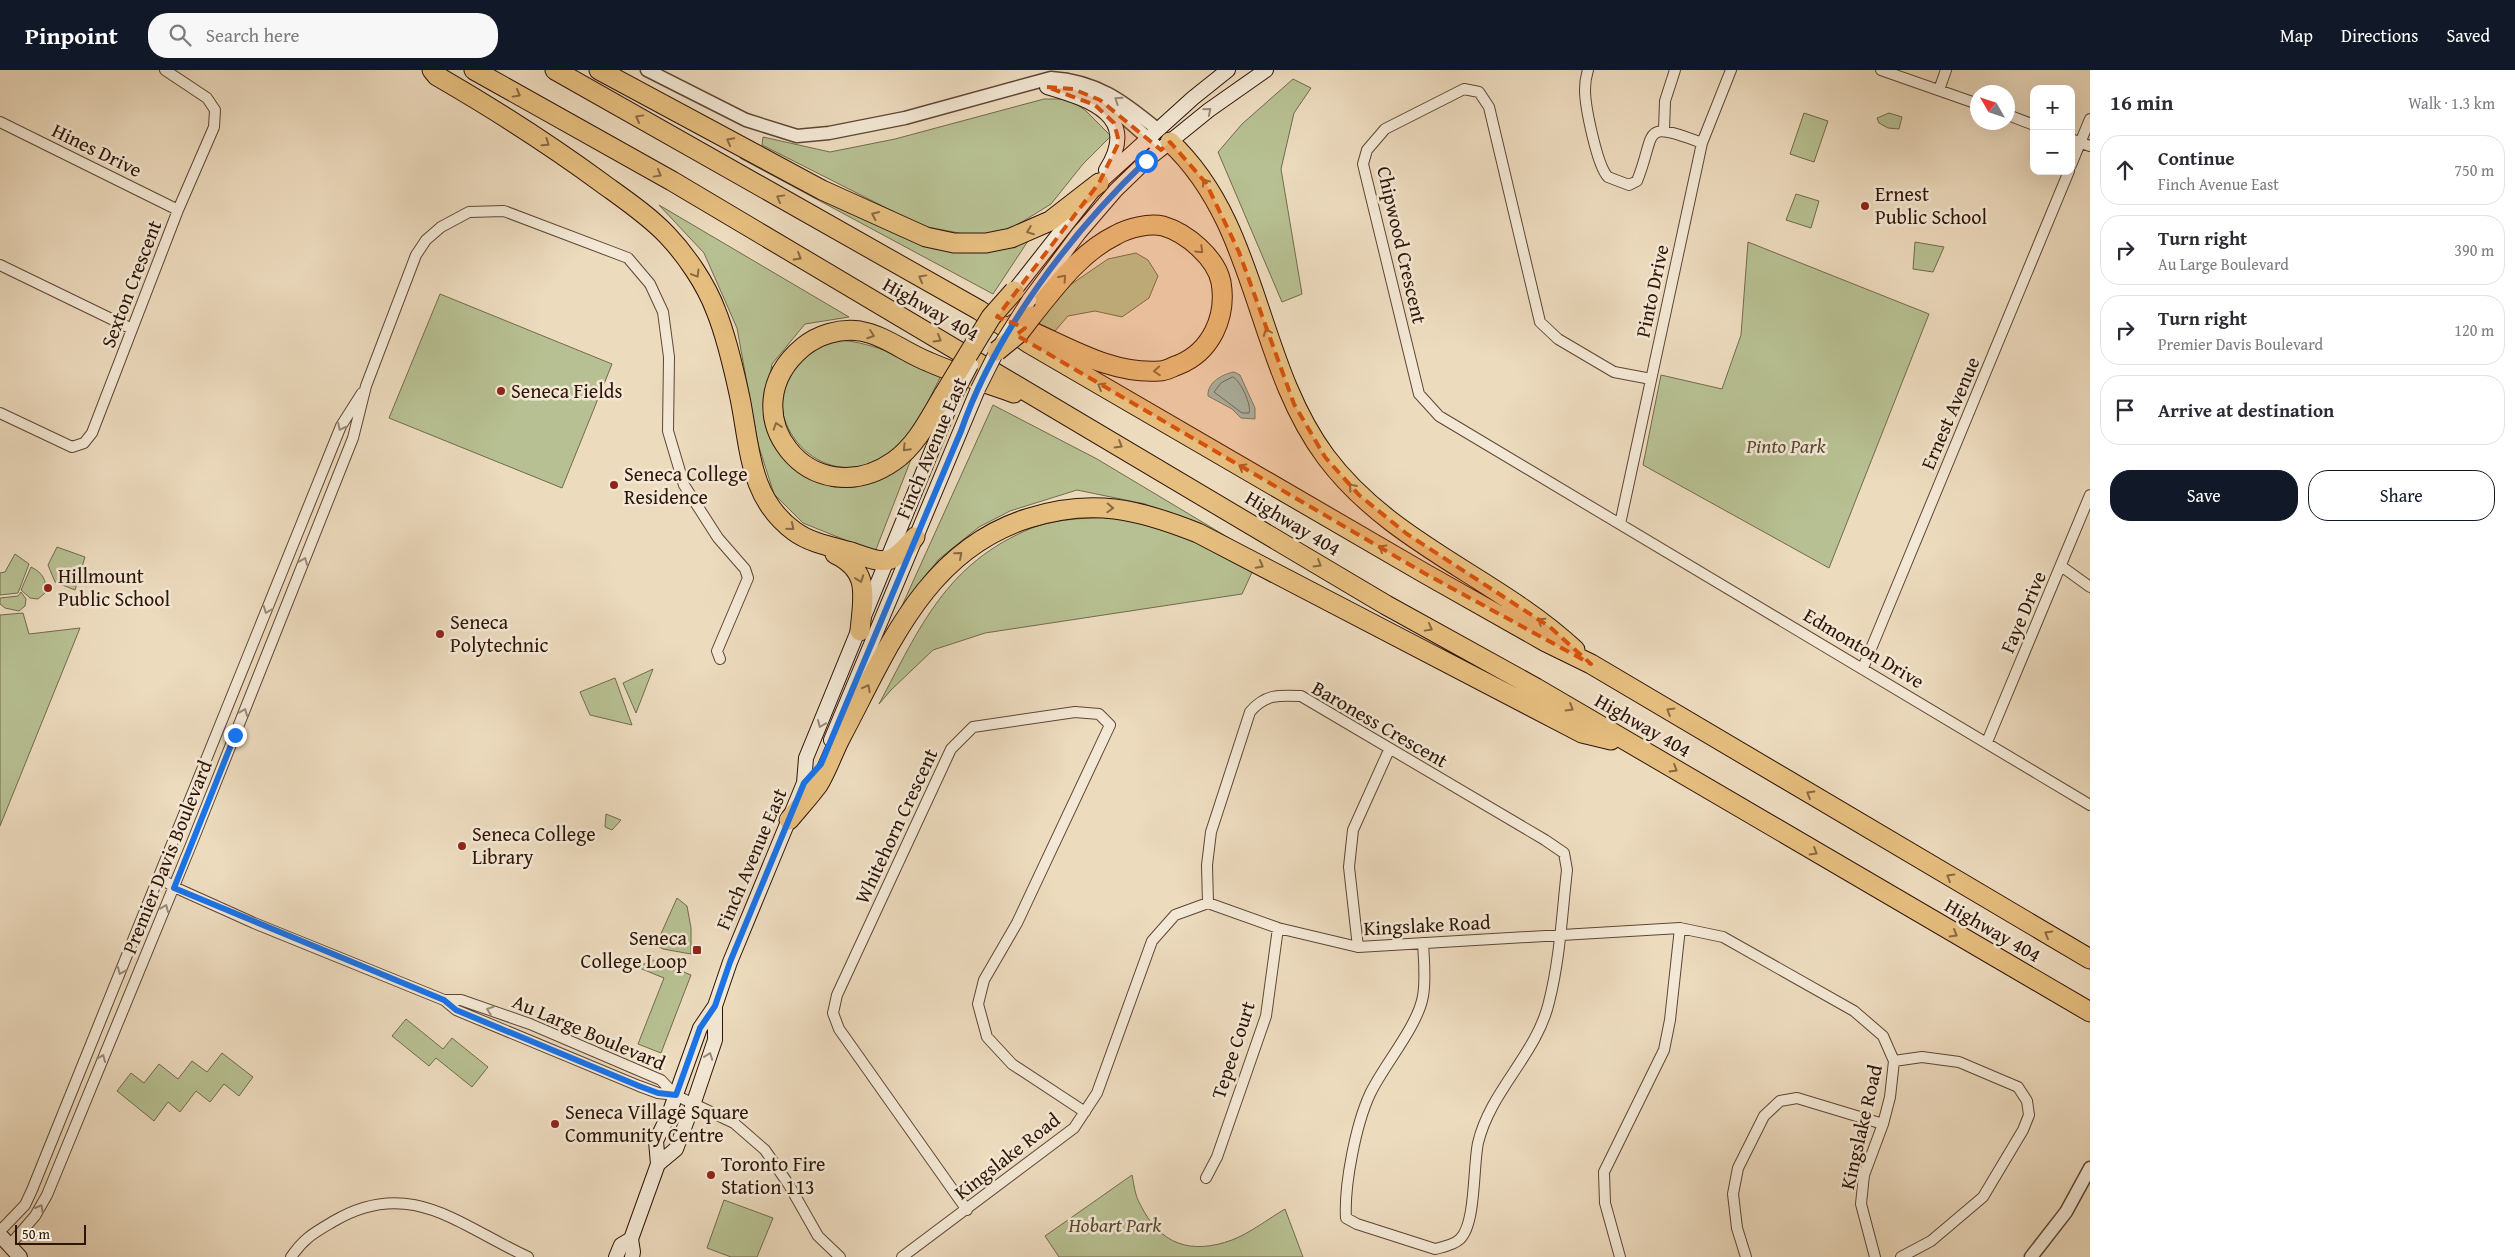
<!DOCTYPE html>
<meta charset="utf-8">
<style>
body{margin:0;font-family:"Gentium Book Plus",serif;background:#f7f7f7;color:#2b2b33}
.controls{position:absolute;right:15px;top:15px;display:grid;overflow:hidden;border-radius:10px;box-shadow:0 5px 20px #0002}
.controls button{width:45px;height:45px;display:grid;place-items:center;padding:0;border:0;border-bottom:1px solid #e1e1e2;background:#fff;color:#2b2b33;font:25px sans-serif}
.compass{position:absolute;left:1970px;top:15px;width:45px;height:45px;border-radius:50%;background:#fff;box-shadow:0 5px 20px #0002;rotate:309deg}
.scale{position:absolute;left:15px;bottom:12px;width:71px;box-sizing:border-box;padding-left:5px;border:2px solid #2e1406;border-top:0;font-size:14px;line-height:18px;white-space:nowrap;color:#2e1406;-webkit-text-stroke:4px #f3e8d5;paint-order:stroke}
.stop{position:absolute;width:15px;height:15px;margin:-11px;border:4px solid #1a73e8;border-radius:50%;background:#fff}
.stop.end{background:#1a73e8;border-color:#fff;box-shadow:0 1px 5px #0008}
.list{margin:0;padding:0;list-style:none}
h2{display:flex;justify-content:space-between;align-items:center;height:65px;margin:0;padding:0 20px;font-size:21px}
h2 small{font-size:16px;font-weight:400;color:#7c7c81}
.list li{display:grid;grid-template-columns:32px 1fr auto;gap:15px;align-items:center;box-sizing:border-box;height:70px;margin:0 10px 10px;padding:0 10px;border:1px solid #e1e1e2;border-radius:20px}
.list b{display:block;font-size:19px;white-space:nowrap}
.list p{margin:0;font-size:16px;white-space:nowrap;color:#7c7c81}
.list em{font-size:16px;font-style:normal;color:#7c7c81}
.actions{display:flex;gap:10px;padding:15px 20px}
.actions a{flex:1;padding:11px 0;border:1px solid #111827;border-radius:20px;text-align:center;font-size:18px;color:#111827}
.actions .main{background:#111827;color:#fff}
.icon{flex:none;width:28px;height:28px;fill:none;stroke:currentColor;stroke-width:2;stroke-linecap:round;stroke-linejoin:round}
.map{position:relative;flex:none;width:2090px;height:1187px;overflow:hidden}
header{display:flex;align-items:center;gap:30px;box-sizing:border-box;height:70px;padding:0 25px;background:#111827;color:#fff}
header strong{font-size:24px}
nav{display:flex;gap:28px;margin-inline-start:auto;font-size:18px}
.search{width:350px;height:45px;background:#f7f7f7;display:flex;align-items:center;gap:12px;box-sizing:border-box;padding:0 18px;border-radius:20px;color:#7c7c81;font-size:19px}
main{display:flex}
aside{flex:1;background:#fff}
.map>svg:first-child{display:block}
.green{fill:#b7c092;stroke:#726a4c}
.water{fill:#99bbb2;stroke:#6e786d}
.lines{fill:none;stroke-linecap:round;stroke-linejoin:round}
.shore{stroke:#64685c;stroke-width:1}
.minor-casing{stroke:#5e4634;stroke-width:12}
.tertiary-casing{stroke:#5e4634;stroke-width:15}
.secondary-casing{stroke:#2e1406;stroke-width:16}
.motorway-casing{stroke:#2e1406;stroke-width:21}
.minor{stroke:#f3e8d5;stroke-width:10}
.tertiary{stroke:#f3e8d5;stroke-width:12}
.secondary{stroke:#f3e8d5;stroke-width:14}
.motorway{stroke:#e6be7f;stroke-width:19}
.secondary-bridge-casing{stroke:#2e1406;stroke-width:16;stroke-linecap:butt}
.motorway-bridge-casing{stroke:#2e1406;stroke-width:21;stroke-linecap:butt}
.secondary-bridge{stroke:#f3e8d5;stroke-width:14}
.motorway-bridge{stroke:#e6be7f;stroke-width:19}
.oneway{stroke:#8a6942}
.oneway2{stroke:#9a8978}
.route{stroke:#1a73e8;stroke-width:6}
.marked{fill:#d5520b;fill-opacity:0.2;stroke:#d5520b;stroke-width:4;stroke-dasharray:10 6;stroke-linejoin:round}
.poi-dot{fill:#8f2418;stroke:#f3e8d5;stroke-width:2}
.labels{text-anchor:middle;stroke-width:5;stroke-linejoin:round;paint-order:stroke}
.street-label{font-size:20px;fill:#2e1406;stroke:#f3e8d5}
.poi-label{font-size:20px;fill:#2e1406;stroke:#f3e8d5;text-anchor:start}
.park-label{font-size:20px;font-style:italic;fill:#574830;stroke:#f3e8d5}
</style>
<header>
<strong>Pinpoint</strong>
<div class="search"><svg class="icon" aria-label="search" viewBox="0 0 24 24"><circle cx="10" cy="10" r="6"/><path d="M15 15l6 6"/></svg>Search here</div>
<nav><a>Map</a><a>Directions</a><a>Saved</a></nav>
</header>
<main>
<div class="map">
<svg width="2090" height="1187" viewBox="0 0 2090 1187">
<rect width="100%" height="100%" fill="#eddbbe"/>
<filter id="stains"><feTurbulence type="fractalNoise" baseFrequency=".004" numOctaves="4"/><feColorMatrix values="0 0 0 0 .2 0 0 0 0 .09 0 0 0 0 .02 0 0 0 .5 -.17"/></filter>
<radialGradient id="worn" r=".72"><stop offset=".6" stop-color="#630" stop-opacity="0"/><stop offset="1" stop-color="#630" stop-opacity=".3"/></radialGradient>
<!-- green -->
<path class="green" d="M1293,9L1311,18L1294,43L1281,99L1302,224L1282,232L1218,82L1242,54Z
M1044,29H1070L1086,41L1111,66L1083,94L1051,134L1009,160L985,168L922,156L762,75L763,67L830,82L895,69Z
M1804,43L1828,51L1814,92L1790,84Z
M1889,43L1902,47L1899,59L1888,58L1879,53L1877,48Z
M743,84L923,176L962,181L1028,171L993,224L740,88Z
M1796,124L1819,131L1811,158L1786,150Z
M659,135L849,247L805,254L772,294L765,336L794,396L813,410L834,417H856L895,400L917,374L875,482L803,453L774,424L758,374L737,258L704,183Z
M1748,172L1929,244L1829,498L1643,395L1661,305L1722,319L1741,265Z
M1915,172L1944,177L1933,202L1913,199Z
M1136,183L1148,190L1158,206L1149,228L1122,247L1095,241L1068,246L1055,261L1038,253L1070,215L1108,189Z
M440,224L612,294L562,418L389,348Z
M839,270C877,273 908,290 941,306C927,332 914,366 889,385C882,389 872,392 865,395C803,413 751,329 802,287C813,278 826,274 839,270Z
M993,335L1097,389L1234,471L1231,474L1145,434L1077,420L1010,441L979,457L939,489L901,538Z
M1118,447L1165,457L1254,498L1242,524L985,563L933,580L891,620L879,634C920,557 946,493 1032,458C1058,448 1090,448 1118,447Z
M57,477L85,487L75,520L55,512L48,495Z
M15,484L29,494L18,523L0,525V503L5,502Z
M31,497C43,503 47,510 45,523L38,529L30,528L21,520Z
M21,522L26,529L25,536L19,541L5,538L0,534V528L18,526Z
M23,543L29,564L80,558L0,756V545Z
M653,599L636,643L623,613Z
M615,608L632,655L590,645L580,622Z
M606,744L621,750L612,760L605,757Z
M677,828L687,836L691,858V884L663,879L656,875Z
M653,890L691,905L661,983L638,974L664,908L637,897Z
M406,949L443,979L452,968L488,997L472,1017L436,988L429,996L392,966Z
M222,983L253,1007L239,1026L224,1014L210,1032L196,1021L180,1042L168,1032L154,1051L117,1021L131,1003L144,1013L159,994L178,1009L192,991L207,1002Z
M1132,1105C1134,1114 1135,1126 1140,1134C1160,1175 1191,1185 1232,1170C1250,1163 1268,1149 1285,1139L1303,1187H1059L1045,1166Z
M724,1130L773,1148L757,1187H731L707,1178Z"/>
<!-- water -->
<path class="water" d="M1234,302L1240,305L1255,338V349L1241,348L1232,339L1208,326C1207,312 1223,304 1234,302Z"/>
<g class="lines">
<!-- shore -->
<path class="shore" d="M1233,307C1241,311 1252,336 1249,343H1242L1214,322L1221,313Z"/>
<!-- minor casing -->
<g class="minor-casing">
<path id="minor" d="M1588,0C1586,6 1585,13 1585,20C1585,36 1597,96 1608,107L1629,115L1637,111C1657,62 1639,49 1702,73
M1881,0L1978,34
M1939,20L1946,0
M2008,45L2034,55
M0,52L178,140
M1664,60L1665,31L1675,0
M2071,69L2090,76
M2071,95L2090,49
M0,195L132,259
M1651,309L1614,302L1558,269L1540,252L1489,37L1479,22L1464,19L1385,59L1367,80L1363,94L1419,324L1439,346L2090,735
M0,343L72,377L84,373L92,363L178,140L214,57L215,40L207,28L165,0
M1620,454L1702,73L1731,0
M2061,496L2090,517
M1863,598L2069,101
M1987,672L2090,425
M160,808L174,817L254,853L444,930L456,940L639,1016L658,1023L675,1025L734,1053L765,1080L789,1115L818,1166L840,1187
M1208,833L1207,795L1211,762L1250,642C1265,624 1279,625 1301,626L1545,770L1564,783L1567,800C1562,843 1560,889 1549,932C1537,984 1490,1021 1478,1073C1473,1096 1476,1154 1460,1169C1454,1175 1443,1177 1435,1179L1357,1154L1346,1148C1344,1115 1356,1054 1370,1024C1383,996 1418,956 1423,926C1426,909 1424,891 1423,873
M1358,877L1349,797L1353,760L1389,680
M444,930H461L530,954L661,1010L675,1025
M1894,991L1922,987L1959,992L2018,1017L2027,1031L2029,1045L2023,1060L1983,1127L1931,1171L1901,1187
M1206,1108L1217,1087L1266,946L1278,858
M967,1140L839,959L833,943L837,925L951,679L973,657L1075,642L1099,644L1110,655L1017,853L984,910L978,934L987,967L1012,994L1085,1042
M0,1161L25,1135L32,1120L341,356L362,323
M9,1176L35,1146L47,1125L193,770L353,368L366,316L416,185L426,170L441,157L469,142L504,141L628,188L650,214L663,242L669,287L668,361L684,415L718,468L745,499L748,508L717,581L720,589
M291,1187C305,1167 314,1163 334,1151C410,1106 460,1156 528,1187
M902,1187L1074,1058L1097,1023L1152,871L1175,845L1208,833L1278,858L1358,877L1680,858L1723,867L1854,941L1883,966L1894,991L1890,1027L1883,1054L1864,1105L1861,1134L1875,1187
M1620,1187L1605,1133L1604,1102L1664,980L1670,950L1680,858
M1746,1187L1737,1158L1733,1124L1738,1098L1764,1046L1780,1031L1797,1028L1883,1054"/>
</g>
<!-- tertiary casing -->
<g class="tertiary-casing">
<path id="tertiary" d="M647,0L746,50L797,66L829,63L905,48L1051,8C1097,11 1123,31 1157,59
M1067,18C1101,20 1136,59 1161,80
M2031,1187L2066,1142L2090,1098"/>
</g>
<!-- secondary casing -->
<g class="secondary-casing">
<path id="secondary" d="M1047,17C1091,30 1140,46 1106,100
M1014,221L1099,113L1193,28L1228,0
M1029,230L1079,163L1116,120L1146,91L1209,40L1266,0
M831,670L978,319
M658,1094L676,1079L694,1032L715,970V936
M0,1165L20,1187
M616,1187L621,1175L631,1169
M632,1187L633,1182L631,1169L658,1094L656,1071L669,1044L700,958L715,936L730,892L804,713L806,688L953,329"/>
</g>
<!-- motorway casing -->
<g class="motorway-casing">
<path id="motorway" d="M432,0L437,6C494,39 549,74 602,113C624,129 648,145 667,165C686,185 706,214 716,241C727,268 734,300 740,328C750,377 749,428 794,461C810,473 833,477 851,482C886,494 890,497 915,467
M474,0L672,111L1386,535L1536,618L2090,942
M555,0L979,240L1030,274L1424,503L1546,572L1591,594L2090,889
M599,0L822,120L926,167L954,173H986L1011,168L1050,151L1099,113
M1170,72C1259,155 1255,292 1326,387C1391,474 1498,508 1575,580
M1014,254C1061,272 1107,305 1160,301C1166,301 1172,297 1178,295C1211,282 1227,247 1221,212C1216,188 1187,163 1163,156C1149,153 1128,158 1116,165C1081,182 1056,216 1032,246
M944,324C930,347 917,375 894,391C811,449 726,341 803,277C818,265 839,258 860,261C884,265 906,283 929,292C956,304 986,313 1014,323
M835,484C871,501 863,527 860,561
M789,750C799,738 809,727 818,715C827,701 833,682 841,667C888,579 925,480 1029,448C1092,428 1138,439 1198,463L1582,663L1611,670"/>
</g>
<!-- minor -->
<use href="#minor" class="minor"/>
<!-- tertiary -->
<use href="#tertiary" class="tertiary"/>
<!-- secondary -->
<use href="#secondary" class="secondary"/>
<!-- motorway -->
<use href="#motorway" class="motorway"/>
<!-- secondary-bridge casing -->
<g class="secondary-bridge-casing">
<path id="secondary-bridge" d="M978,319L997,281L1029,230
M953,329L971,295"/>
</g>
<!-- motorway-bridge casing -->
<g class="motorway-bridge-casing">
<path id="motorway-bridge" d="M997,281L1019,263L1032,246
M944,324L991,247L1014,221"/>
</g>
<!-- secondary-bridge -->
<use href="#secondary-bridge" class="secondary-bridge"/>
<!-- motorway-bridge -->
<use href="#motorway-bridge" class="motorway-bridge"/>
</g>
<!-- one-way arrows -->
<defs><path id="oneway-chevron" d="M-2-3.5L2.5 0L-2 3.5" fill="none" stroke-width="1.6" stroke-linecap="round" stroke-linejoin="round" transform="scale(1.25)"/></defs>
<g class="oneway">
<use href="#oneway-chevron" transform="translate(517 24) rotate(29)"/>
<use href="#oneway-chevron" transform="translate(639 48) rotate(-151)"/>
<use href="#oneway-chevron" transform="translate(730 71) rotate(-152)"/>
<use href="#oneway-chevron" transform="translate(546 73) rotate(34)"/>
<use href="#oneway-chevron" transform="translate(658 104) rotate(29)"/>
<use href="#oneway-chevron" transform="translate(1205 112) rotate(-126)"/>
<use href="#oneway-chevron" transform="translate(780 128) rotate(-151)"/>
<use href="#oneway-chevron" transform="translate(875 145) rotate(-155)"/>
<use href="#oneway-chevron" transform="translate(1030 161) rotate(159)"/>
<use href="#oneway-chevron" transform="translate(1200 180) rotate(44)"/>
<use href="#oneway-chevron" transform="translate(798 187) rotate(31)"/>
<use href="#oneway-chevron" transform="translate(696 204) rotate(59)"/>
<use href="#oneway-chevron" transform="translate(922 208) rotate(-151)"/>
<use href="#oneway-chevron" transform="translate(1063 208) rotate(-48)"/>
<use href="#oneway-chevron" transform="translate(1267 262) rotate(-111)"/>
<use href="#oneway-chevron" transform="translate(871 265) rotate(20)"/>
<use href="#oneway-chevron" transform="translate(938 269) rotate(30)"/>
<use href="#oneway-chevron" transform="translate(1157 301) rotate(176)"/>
<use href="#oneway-chevron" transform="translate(1101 316) rotate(-150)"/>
<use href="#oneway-chevron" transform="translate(777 356) rotate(-108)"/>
<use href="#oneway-chevron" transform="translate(1119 375) rotate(31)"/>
<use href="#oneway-chevron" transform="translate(906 378) rotate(134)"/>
<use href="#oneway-chevron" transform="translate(1242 397) rotate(-150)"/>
<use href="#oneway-chevron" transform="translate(1352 417) rotate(-131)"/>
<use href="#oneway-chevron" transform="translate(1110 438) rotate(2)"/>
<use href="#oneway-chevron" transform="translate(791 457) rotate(40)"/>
<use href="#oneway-chevron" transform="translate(1382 478) rotate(-150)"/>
<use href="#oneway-chevron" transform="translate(959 485) rotate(-41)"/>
<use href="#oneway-chevron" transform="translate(1318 494) rotate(31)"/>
<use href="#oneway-chevron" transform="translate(1260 495) rotate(28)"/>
<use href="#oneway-chevron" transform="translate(860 509) rotate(70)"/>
<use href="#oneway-chevron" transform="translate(1541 551) rotate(-147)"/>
<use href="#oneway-chevron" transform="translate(1429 558) rotate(29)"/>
<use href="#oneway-chevron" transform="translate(867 618) rotate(-62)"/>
<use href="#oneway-chevron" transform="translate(1570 638) rotate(31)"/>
<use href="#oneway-chevron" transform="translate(1670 641) rotate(-149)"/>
<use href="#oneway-chevron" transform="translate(1674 699) rotate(31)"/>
<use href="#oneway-chevron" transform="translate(1810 724) rotate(-149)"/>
<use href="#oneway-chevron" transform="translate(1814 782) rotate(31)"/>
<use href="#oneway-chevron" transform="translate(1950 807) rotate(-149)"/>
<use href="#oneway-chevron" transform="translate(1954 864) rotate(30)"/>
<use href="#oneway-chevron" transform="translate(2048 864) rotate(-150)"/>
</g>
<g class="oneway2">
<use href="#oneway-chevron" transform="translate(1118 30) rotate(-146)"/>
<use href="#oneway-chevron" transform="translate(1208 41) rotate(-39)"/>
<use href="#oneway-chevron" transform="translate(341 357) rotate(117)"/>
<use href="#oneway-chevron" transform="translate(304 491) rotate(-68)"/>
<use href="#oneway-chevron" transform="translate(267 540) rotate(111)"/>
<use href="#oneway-chevron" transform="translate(244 642) rotate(-68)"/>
<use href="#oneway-chevron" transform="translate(821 654) rotate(113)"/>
<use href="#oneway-chevron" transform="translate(165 838) rotate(-67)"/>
<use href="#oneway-chevron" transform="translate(121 901) rotate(112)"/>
<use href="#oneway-chevron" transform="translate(490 940) rotate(-161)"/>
<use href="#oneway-chevron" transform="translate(709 986) rotate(-70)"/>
<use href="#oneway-chevron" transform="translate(102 988) rotate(-68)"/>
<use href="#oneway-chevron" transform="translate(40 1138) rotate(-60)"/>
</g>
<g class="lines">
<!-- route -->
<path class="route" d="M235,665L174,818L444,930L456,940L639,1016L658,1023L676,1025L700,958L715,936L730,892L804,713L821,694L961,361C995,262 1071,163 1146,91"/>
</g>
<!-- marked area -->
<path class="marked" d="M1047,17L1073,19L1100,30L1161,80L1170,72L1206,113L1239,182L1294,334L1325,387L1359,425L1407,464L1550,557L1591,594L1424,503L1016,265L1025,258L997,247L1099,113L1119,72L1114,53L1095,35Z"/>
<!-- markers -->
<g class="poi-dot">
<circle cx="1865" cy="136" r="5"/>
<circle cx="501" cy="321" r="5"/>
<circle cx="614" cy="415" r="5"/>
<circle cx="48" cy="518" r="5"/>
<circle cx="440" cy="564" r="5"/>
<circle cx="462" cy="776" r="5"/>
<rect x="692" y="875" width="10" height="10" rx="2.5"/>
<circle cx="555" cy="1054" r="5"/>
<circle cx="711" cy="1105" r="5"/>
</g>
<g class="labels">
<!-- street labels -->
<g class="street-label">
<text transform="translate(97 80) rotate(26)" y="7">Hines Drive</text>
<text transform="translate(1402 175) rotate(77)" y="7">Chipwood Crescent</text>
<text transform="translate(131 214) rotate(-69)" y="7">Sexton Crescent</text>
<text transform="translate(1652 221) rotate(-78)" y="7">Pinto Drive</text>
<text transform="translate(931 239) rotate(30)" y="7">Highway 404</text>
<text transform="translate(1950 343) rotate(-67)" y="7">Ernest Avenue</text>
<text transform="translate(931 378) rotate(-67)" y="7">Finch Avenue East</text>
<text transform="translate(1293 453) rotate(31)" y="7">Highway 404</text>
<text transform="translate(2023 542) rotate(-67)" y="7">Faye Drive</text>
<text transform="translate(1864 578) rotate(31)" y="7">Edmonton Drive</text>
<text transform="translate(1380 654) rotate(30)" y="7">Baroness Crescent</text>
<text transform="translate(1643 655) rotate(30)" y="7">Highway 404</text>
<text transform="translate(896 756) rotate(-65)" y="7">Whitehorn Crescent</text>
<text transform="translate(167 787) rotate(-68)" y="7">Premier Davis Boulevard</text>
<text transform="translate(751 789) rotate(-67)" y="7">Finch Avenue East</text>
<text transform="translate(1427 855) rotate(-3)" y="7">Kingslake Road</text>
<text transform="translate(1993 860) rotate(30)" y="7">Highway 404</text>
<text transform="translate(589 962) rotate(23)" y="7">Au Large Boulevard</text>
<text transform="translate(1233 980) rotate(-72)" y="7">Tepee Court</text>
<text transform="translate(1861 1057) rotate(-77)" y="7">Kingslake Road</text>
<text transform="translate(1007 1086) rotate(-38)" y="7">Kingslake Road</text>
</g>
<!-- poi labels -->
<g class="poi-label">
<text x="1875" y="131">Ernest<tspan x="1875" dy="23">Public School</tspan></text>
<text x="511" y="328">Seneca Fields</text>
<text x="624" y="411">Seneca College<tspan x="624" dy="23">Residence</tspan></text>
<text x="58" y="513">Hillmount<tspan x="58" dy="23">Public School</tspan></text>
<text x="450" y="559">Seneca<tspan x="450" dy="23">Polytechnic</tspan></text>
<text x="472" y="771">Seneca College<tspan x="472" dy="23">Library</tspan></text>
<text x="687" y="875" text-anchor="end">Seneca<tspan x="687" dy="23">College Loop</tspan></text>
<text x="565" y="1049">Seneca Village Square<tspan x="565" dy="23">Community Centre</tspan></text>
<text x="721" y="1101">Toronto Fire<tspan x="721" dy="23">Station 113</tspan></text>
</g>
<!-- park labels -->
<g class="park-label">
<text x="1786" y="383">Pinto Park</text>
<text x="1115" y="1162">Hobart Park</text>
</g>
</g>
<rect width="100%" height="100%" filter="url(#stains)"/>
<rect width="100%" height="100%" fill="url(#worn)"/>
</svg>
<div class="controls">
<button>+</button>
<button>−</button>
</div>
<svg class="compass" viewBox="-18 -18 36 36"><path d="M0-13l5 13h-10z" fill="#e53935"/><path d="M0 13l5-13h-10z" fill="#7c7c81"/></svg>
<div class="scale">50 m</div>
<div class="stop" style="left:1146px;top:91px"></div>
<div class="stop end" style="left:235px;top:665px"></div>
</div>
<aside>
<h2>16 min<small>Walk · 1.3 km</small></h2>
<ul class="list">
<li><svg class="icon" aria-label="ahead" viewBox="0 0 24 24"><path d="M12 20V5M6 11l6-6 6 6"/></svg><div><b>Continue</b><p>Finch Avenue East</p></div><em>750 m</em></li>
<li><svg class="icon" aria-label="right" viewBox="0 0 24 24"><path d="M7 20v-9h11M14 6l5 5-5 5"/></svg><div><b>Turn right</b><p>Au Large Boulevard</p></div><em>390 m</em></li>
<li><svg class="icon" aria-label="right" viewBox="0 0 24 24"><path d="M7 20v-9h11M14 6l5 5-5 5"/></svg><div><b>Turn right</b><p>Premier Davis Boulevard</p></div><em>120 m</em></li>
<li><svg class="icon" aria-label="arrive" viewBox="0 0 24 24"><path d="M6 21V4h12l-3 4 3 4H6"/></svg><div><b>Arrive at destination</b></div></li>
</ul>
<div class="actions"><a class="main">Save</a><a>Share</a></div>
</aside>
</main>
